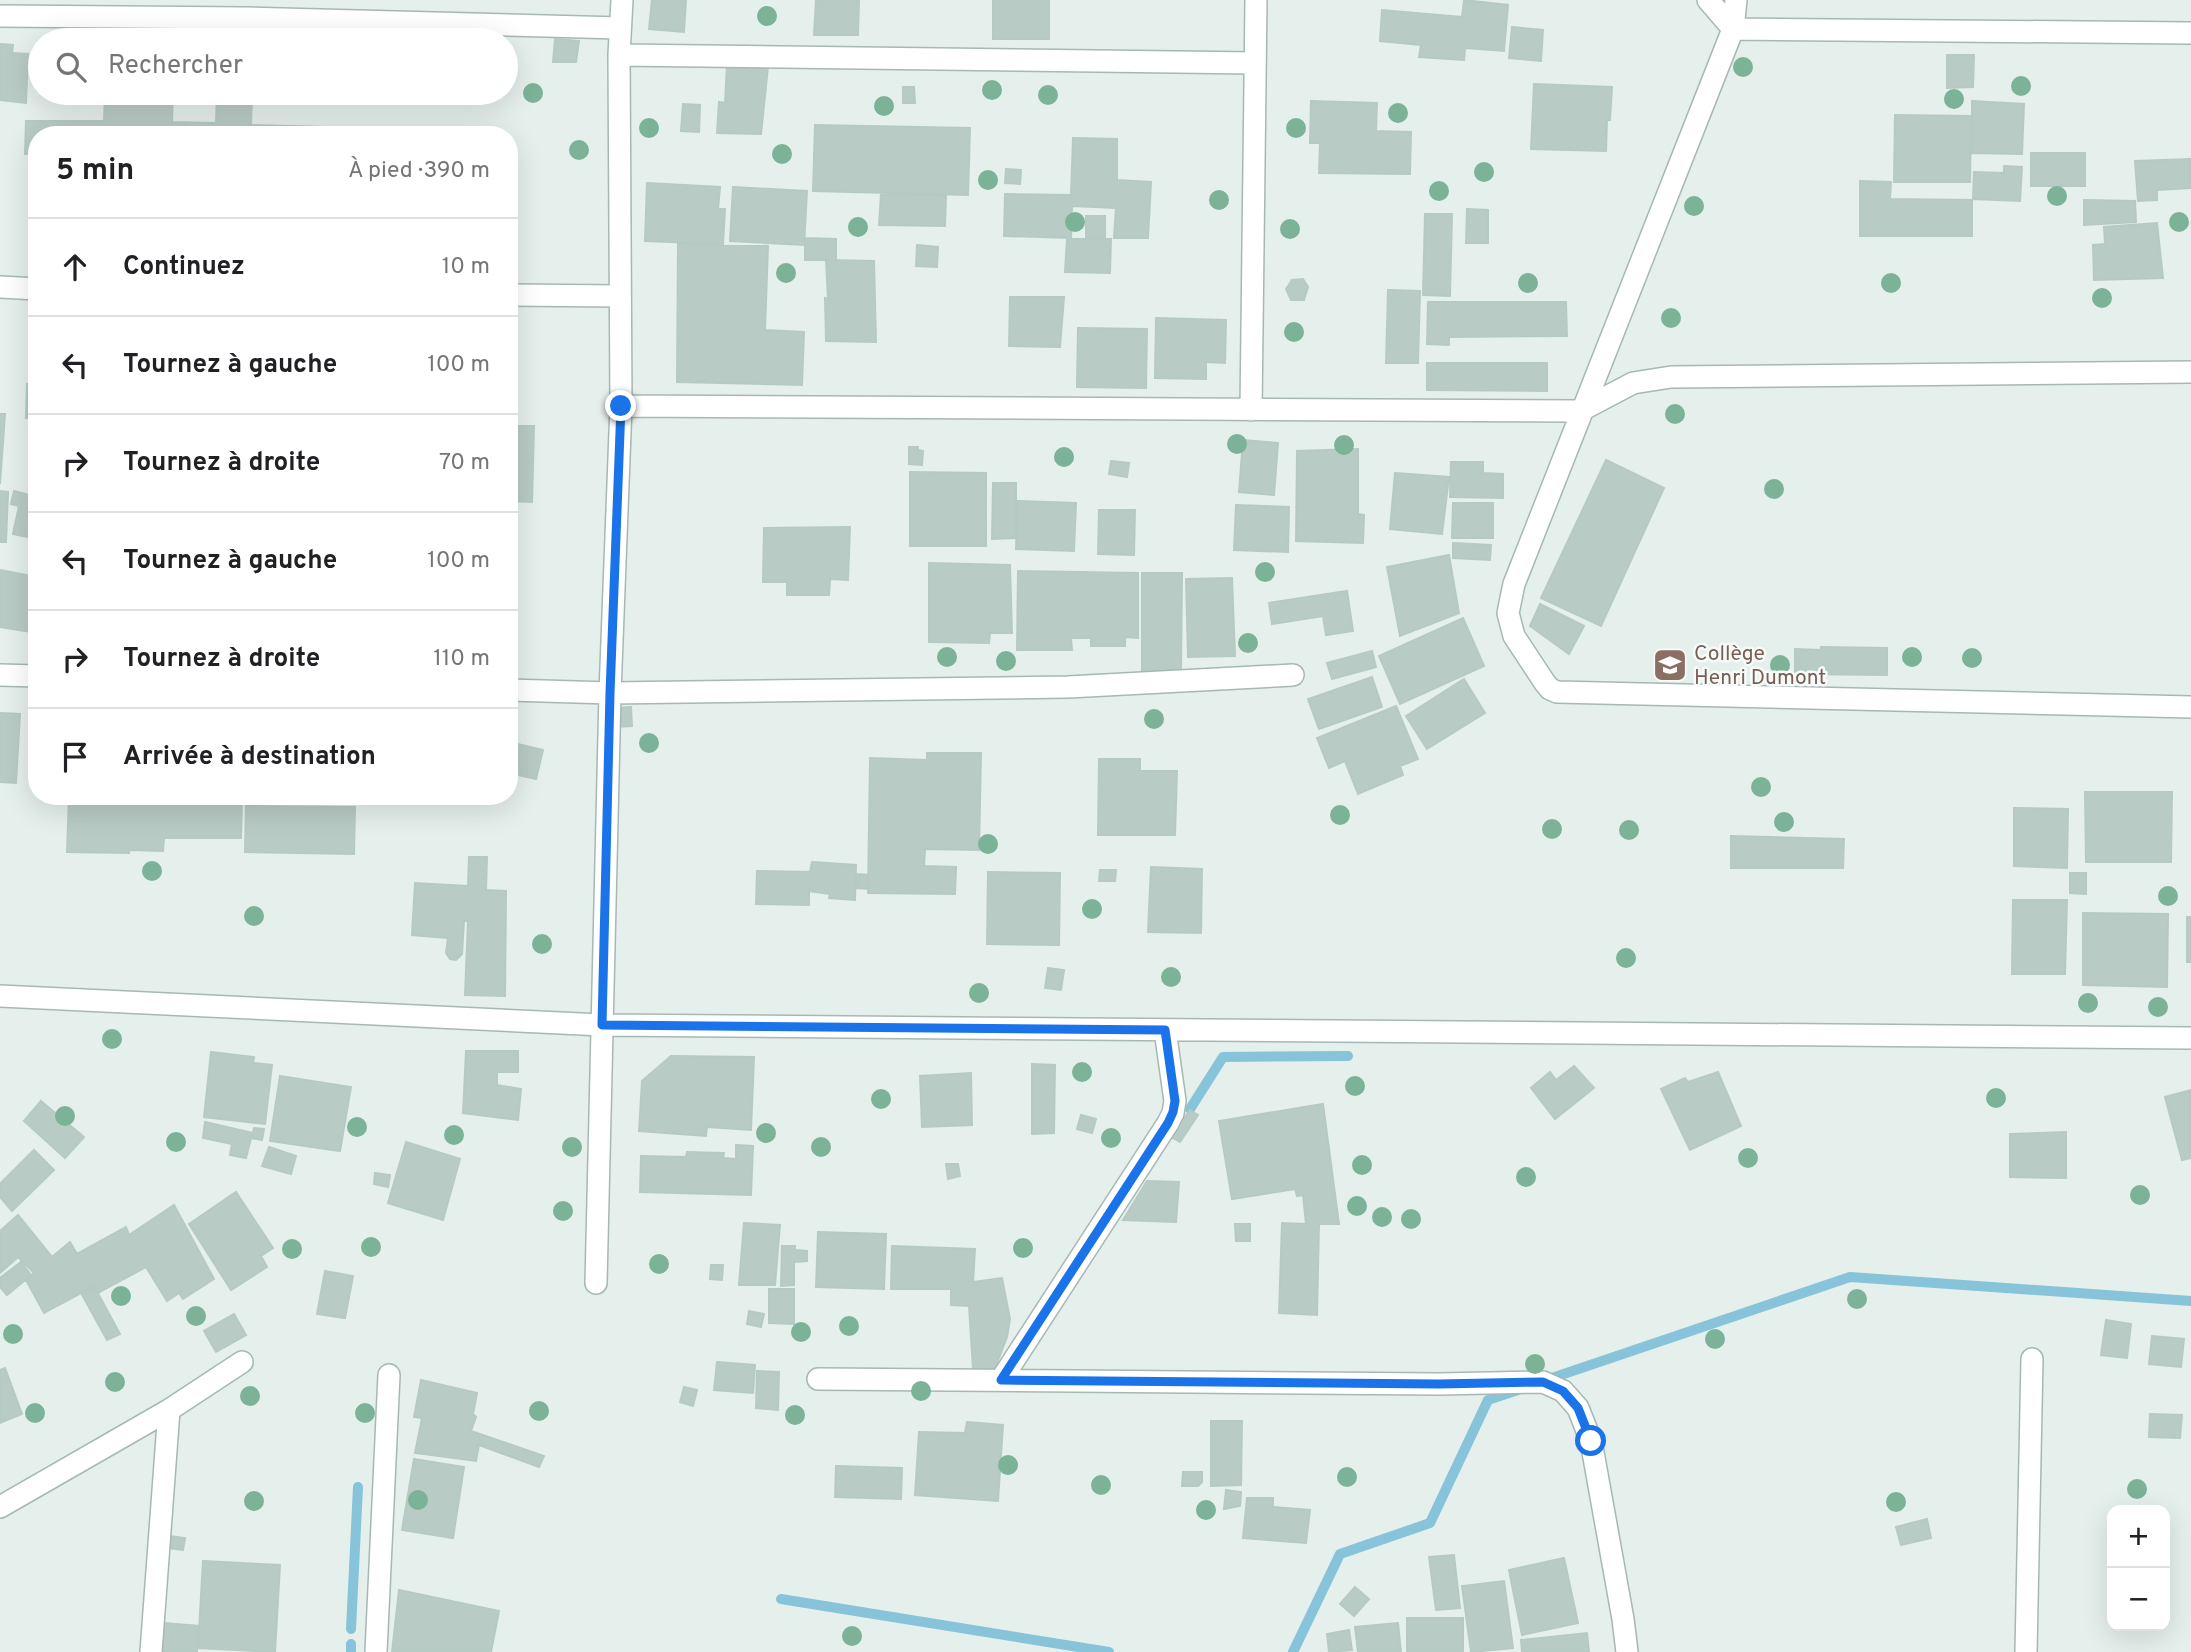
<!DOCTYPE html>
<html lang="fr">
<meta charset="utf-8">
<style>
body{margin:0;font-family:Overpass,sans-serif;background:#f6f6f6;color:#202124}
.controls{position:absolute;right:21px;bottom:21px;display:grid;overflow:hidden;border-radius:14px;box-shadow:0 7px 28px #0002}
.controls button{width:63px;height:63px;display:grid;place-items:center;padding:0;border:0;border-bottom:2px solid #e0e0e0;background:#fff;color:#202124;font:35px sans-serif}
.stop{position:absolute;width:21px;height:21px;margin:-16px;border:5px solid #1a73e8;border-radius:50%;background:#fff}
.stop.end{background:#1a73e8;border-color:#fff;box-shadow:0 2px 7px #0008}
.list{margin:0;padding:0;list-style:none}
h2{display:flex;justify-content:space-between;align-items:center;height:91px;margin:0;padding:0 28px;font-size:30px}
h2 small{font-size:23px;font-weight:400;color:#757577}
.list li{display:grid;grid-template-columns:46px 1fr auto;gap:21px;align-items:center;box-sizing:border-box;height:98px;padding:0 28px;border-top:2px solid #e0e0e0}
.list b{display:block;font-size:26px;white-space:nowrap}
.list em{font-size:23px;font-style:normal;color:#757577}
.icon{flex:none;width:38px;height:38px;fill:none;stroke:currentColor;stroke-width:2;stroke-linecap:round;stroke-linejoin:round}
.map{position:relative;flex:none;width:2191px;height:1652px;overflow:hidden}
.search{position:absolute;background:#fff;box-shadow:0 7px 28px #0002;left:28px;top:28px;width:490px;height:77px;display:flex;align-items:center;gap:18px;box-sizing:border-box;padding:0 24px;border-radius:38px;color:#757577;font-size:26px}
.panel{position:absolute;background:#fff;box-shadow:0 7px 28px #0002;left:28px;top:126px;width:490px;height:679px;border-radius:28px}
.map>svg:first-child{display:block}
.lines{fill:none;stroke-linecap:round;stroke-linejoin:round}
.stream{stroke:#87c4da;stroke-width:10}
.building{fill:#b9cbc5;stroke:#b6cac4;stroke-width:2}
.minor-casing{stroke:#a6b8b5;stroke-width:24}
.minor{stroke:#fff;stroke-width:21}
.tree{fill:#7cb298}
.route{stroke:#1a73e8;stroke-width:9}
.labels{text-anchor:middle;stroke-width:5;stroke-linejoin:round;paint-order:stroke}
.education-label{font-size:21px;fill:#785e54;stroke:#f6fbf9;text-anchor:start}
</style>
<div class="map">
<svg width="2191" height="1652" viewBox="0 0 2191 1652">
<rect width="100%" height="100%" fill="#e5efec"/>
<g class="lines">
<!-- stream -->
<path class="stream" d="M1190,1109L1223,1057L1348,1056
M1543,1381L1850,1277L2191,1301
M781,1599L1109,1652
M351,1629L358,1487
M351,1652V1644
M1293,1652L1340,1554L1430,1523L1488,1400L1518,1390"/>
</g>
<!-- building -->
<path class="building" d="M652,0H686L684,32L649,29Z
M816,0H859L858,35H814Z
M993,0H1049V39H993Z
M1464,0L1508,5L1504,51L1465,48L1464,60L1419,57L1421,45L1380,41L1382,10L1462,17Z
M1512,27L1543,30L1541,61L1509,58Z
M555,39L579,41L576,62H553Z
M0,44L13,45L12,53L28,54L26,103L0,100Z
M1947,55H1974L1973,87L1947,88Z
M727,65L768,67L761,134L717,133L719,102L725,103Z
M1534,84L1612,87L1610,120H1607L1606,151L1531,149Z
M903,87H914L915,103H903Z
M105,93H173L172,122L216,123L217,93H252L251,125L363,128V135H37V154H25L26,121H104Z
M1311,101L1377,103L1376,131L1411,132L1410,174L1319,173L1320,143H1310Z
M1972,101L2024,104L2022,154L1972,153Z
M683,104L700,105L699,132L681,131Z
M1895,115L1971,116L1970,182H1894Z
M815,125L970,128L968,195L813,191Z
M1073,138L1117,139V180L1151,182L1148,238H1114L1116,208L1072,206L1071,238L1004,236L1005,194L1071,195Z
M2031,153H2085V186H2031Z
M2191,159V188L2157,190V200L2138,201L2135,161Z
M2004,166L2022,167L2020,201L1973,199L1974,172L2004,173Z
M1006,169L1021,170L1020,184L1005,183Z
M1860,181L1891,182L1890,199L1972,200V236H1860Z
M647,183L720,187L718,209H725L723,244L645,241Z
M733,187L807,191L804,245L730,241Z
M881,194L946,195L945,226L879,225Z
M2084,200L2135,201L2136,222L2084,225Z
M1467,209L1488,210V243H1466Z
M1425,214H1452L1450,296L1423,295Z
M1086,216H1105V237H1086Z
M2157,223L2163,278L2094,280L2093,245L2105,244L2104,227Z
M805,238L836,239V260H805Z
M1067,239H1111L1110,273L1065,272Z
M678,244L768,246L765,330L804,332L802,385L677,382Z
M917,245L938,247L937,267L916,266Z
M826,260L874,261L876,342L826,341L825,298L828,299Z
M1303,279L1308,287L1304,300H1291L1286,289L1292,280Z
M1388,290L1420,291L1418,363H1386Z
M1010,297H1064L1060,347L1009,346Z
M1428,302H1566L1567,336L1449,337V345L1427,344Z
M1156,318L1226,320L1225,363L1206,362V379L1155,378Z
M1078,328L1147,329L1146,388L1077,387Z
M1427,363H1547V391L1427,390Z
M27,384L37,385V418H26Z
M0,414H5L0,484Z
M509,426H534L532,502L509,501Z
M1243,440L1278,443L1274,495L1239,492Z
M909,447H918V450L923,451L922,465L909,464Z
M1358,449V514L1364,515L1363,543L1296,541L1297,451Z
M1606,460L1664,488L1601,626L1541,598Z
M1111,461L1129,463L1127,477L1109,474Z
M1451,462H1483V473L1503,474V498L1450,497Z
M910,472L986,473V546H910Z
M1395,473L1449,477L1442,534L1390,529Z
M993,483H1016V538L992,539Z
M0,491L8,492L6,542H0Z
M14,491L37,497V539L13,534L19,506L11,504Z
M1018,501L1076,503L1074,551L1016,549Z
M1453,503H1493V538H1452Z
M1236,505L1289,507L1288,552L1234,550Z
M1099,510H1135L1134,555L1098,554Z
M850,527L848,580L830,579L829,595H787V582H763L764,528Z
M1453,543L1491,545L1490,560L1453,558Z
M1449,555L1459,613L1400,636L1387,567Z
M929,563L1010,565L1012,633H990L989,643L929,642Z
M0,570L37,577V603L32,632L0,627Z
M1018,571L1138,573V638L1125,637V646H1091V638H1071L1072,650H1017Z
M1142,573H1182L1181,672H1142Z
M1232,578L1235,656L1188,657L1186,579Z
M1347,591L1353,631L1326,635L1323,616L1272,624L1269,603Z
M1540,604L1584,626L1569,654L1530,626Z
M1463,618L1484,666L1400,704L1379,656Z
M1821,647L1887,648V675L1795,674V649L1821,650Z
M1372,651L1376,667L1332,679L1327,663Z
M1372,677L1382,707L1319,729L1308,699Z
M1464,679L1485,713L1427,749L1406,716Z
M1396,706L1418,759L1400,766L1403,775L1358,794L1345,761L1329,768L1317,738Z
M631,707L632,726L616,727L615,708Z
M0,713L20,714L16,783L0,782Z
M509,742L543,750L536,779L509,773Z
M927,753H981L979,850L925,849L924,866L956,867L955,894L868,893L870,758L927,760Z
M1099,759H1140V771H1177L1175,835H1098Z
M2085,792H2172L2171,862H2086Z
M69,796L131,798V796H242L241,838H164L163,851L129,850V853L67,852Z
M246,806L355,807L354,854L245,852Z
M2014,808L2068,809L2067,868L2014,866Z
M1731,836L1844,839L1843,868H1731Z
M469,857H487L486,890L506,891L505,996L465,995L468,921H464L462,954L456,960L450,959L446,953L448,938L412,935L415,883L468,886Z
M812,862L856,865L855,900L829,898L830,894L809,891V905L756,904L757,871L810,872Z
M1151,867L1202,869L1201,933L1148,932Z
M1100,870H1116L1115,881H1099Z
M988,872L1060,873L1059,945L987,944Z
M2070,873H2086V894L2070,893Z
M856,874L869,875V889L856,888Z
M2013,900H2067L2065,974H2012Z
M2083,913L2168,914L2167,987L2083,985Z
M2187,917H2191V962H2187Z
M1048,968L1064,970L1061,990L1045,988Z
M466,1051H518V1072H497V1085L521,1089L518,1120L463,1113Z
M211,1052L254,1057L253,1063L272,1065L265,1124L204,1117Z
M671,1056L754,1057L751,1130L707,1127L706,1136L639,1131L642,1081Z
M1032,1064L1055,1065L1054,1133L1032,1134Z
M1574,1066L1594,1088L1555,1119L1531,1088L1550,1072L1556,1080Z
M1718,1072L1741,1126L1690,1150L1661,1089L1685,1078L1688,1082Z
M971,1073L972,1125L922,1127L920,1076Z
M280,1076L351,1087L340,1151L270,1141Z
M2191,1090V1158L2182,1160L2165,1097Z
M41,1101L84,1137L65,1158L24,1121Z
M1323,1104L1339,1224H1319L1317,1315L1279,1313L1282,1223L1306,1224L1303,1195L1297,1196L1295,1189L1232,1199L1219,1121Z
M1190,1110L1198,1115L1180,1142L1171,1137Z
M1081,1115L1096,1119L1092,1133L1077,1129Z
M205,1122L253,1133L254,1128L264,1129L262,1140L251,1138L246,1158L230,1155L232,1144L203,1138Z
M2066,1132V1178L2010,1177V1134Z
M406,1142L460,1159L443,1220L388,1203Z
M736,1145L753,1146L751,1195L640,1192L641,1156L686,1157L687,1152L724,1153L723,1158L736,1159Z
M269,1147L296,1156L291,1174L262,1166Z
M34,1150L54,1170L12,1211L0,1197V1184Z
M946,1164H958L960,1176L948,1179Z
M375,1173L390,1175L388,1187L374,1184Z
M1147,1181L1179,1182L1176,1222L1123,1220Z
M236,1192L273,1248L261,1256L267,1267L231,1290L189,1224Z
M174,1205L214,1279L183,1299L179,1293L167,1301L146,1267L98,1293L94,1286L44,1313L26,1280L34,1273L18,1257L0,1273V1231L18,1215L52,1257L70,1242L77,1254L126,1227L129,1235Z
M744,1223L780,1225L775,1285H739Z
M1235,1224H1250V1241H1236Z
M818,1232L886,1234L884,1289L816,1287Z
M782,1246H795V1250L807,1251V1261L794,1262V1285L781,1286Z
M892,1246L975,1249L973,1282L1002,1278L1010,1319L1007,1337L995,1368H973L969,1306L951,1305V1289H891Z
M21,1262L31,1275L7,1295L0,1287V1278Z
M711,1265H723L722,1280L710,1279Z
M325,1271L353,1276L345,1318L317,1314Z
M94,1286L120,1334L107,1340L81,1293Z
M769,1289H794V1324L769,1323Z
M749,1311L764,1314L761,1327L747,1324Z
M234,1314L246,1335L216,1352L204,1331Z
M2106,1320L2131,1324L2127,1358L2101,1355Z
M2152,1336L2184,1339L2181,1367L2149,1364Z
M717,1362L755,1365L753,1393L714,1390Z
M5,1368L22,1414L0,1423V1370Z
M757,1371L779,1372L778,1410L756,1408Z
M421,1380L477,1393L473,1414L476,1417L471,1431L544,1456L539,1467L479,1445L476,1461L415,1453L422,1418L414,1417Z
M684,1387L697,1390L693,1406L680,1402Z
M2150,1414L2182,1415L2180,1438L2149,1437Z
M1211,1421H1242L1241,1485L1211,1486Z
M967,1422L1003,1425L998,1501L915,1495L919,1432L965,1433Z
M414,1459L464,1467L453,1538L402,1530Z
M836,1466L902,1468L901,1499L835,1497Z
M1183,1472H1202V1482L1198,1486H1182Z
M1226,1490L1241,1492L1240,1506L1224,1509Z
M1247,1498H1273V1507L1310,1510L1306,1543L1243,1538Z
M1927,1519L1931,1538L1901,1545L1896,1527Z
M169,1536L185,1538L183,1550L167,1548Z
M1454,1555L1460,1608L1436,1610L1429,1557Z
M1564,1558L1578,1623L1522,1635L1509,1570Z
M203,1561L280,1565L275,1652L198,1648Z
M1504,1581L1513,1648L1471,1652L1462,1586Z
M1355,1587L1369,1599L1354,1616L1340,1604Z
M399,1590L499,1611L491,1652H392Z
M1407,1618H1463V1652H1407Z
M164,1623L199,1626L197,1652H162Z
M1398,1623L1401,1652H1358L1355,1627Z
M1349,1630L1352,1650L1329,1652L1327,1634Z
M1587,1633L1589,1652H1522L1521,1640Z"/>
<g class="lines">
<!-- minor casing -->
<g class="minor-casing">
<path id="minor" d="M1708,0L1733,29L2191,33
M1736,0L1733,29L1514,584L1508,613L1514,636L1545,683L1550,689L1557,692L2191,707
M0,16L246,18L620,28
M619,55L1255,63
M0,287L37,289
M509,295L620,296
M621,406L1580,411L1633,383L1671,377L2191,372
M1251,410L1256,0
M0,675L37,676
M509,690L610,693L1068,687L1293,675
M0,996L602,1025L2191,1038
M596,1283L610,693L621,406L619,55L622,0
M818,1379L1439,1384L1543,1382L1563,1391L1578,1408L1591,1441L1623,1619L1627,1652
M1001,1380L1168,1123L1173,1113L1175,1101L1165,1030
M0,1507L169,1410L242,1362
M151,1652L169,1410
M376,1652L389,1375
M2026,1652L2032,1359"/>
</g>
<!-- minor -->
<use href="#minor" class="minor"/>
</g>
<!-- trees -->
<g class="tree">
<circle cx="767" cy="16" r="10"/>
<circle cx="1743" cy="67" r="10"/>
<circle cx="2021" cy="86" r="10"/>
<circle cx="992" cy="90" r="10"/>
<circle cx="533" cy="93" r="10"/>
<circle cx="1048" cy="95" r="10"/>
<circle cx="1954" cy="99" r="10"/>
<circle cx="884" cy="106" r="10"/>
<circle cx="1398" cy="113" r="10"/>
<circle cx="649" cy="128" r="10"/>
<circle cx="1296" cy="128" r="10"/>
<circle cx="579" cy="150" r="10"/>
<circle cx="782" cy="154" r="10"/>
<circle cx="1484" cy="172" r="10"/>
<circle cx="988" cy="180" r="10"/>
<circle cx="1439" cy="191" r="10"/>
<circle cx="2057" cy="196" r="10"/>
<circle cx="1219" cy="200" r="10"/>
<circle cx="1694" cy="206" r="10"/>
<circle cx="1075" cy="222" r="10"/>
<circle cx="2179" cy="222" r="10"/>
<circle cx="858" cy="227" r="10"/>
<circle cx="1290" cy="229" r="10"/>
<circle cx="786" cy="273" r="10"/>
<circle cx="1528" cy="283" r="10"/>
<circle cx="1891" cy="283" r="10"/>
<circle cx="2102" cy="298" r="10"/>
<circle cx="1671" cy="318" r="10"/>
<circle cx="1294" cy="332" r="10"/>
<circle cx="1675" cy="414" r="10"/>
<circle cx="1237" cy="444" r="10"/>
<circle cx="1344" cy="445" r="10"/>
<circle cx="1064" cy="457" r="10"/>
<circle cx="1774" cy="489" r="10"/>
<circle cx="1265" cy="572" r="10"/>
<circle cx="1248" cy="643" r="10"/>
<circle cx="947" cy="657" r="10"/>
<circle cx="1912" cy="657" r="10"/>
<circle cx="1972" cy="658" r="10"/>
<circle cx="1006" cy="661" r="10"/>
<circle cx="1780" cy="665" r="10"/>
<circle cx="1154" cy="719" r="10"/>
<circle cx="649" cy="743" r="10"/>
<circle cx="1761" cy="787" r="10"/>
<circle cx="1340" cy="815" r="10"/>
<circle cx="1784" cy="822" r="10"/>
<circle cx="1552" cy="829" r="10"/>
<circle cx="1629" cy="830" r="10"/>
<circle cx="988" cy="844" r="10"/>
<circle cx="152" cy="871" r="10"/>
<circle cx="2168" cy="896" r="10"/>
<circle cx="1092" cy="909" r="10"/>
<circle cx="254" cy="916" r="10"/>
<circle cx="542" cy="944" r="10"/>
<circle cx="1626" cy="958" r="10"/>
<circle cx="1171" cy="977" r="10"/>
<circle cx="979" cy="993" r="10"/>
<circle cx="2088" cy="1003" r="10"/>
<circle cx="2158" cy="1007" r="10"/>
<circle cx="112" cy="1039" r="10"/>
<circle cx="1082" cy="1072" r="10"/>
<circle cx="1355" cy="1086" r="10"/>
<circle cx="1996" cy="1098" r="10"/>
<circle cx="881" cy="1099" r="10"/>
<circle cx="65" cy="1116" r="10"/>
<circle cx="357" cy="1127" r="10"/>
<circle cx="766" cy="1133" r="10"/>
<circle cx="454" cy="1135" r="10"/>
<circle cx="1111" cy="1138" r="10"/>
<circle cx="176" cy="1142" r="10"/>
<circle cx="572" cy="1147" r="10"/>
<circle cx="821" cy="1147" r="10"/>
<circle cx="1748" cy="1158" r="10"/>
<circle cx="1362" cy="1165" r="10"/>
<circle cx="1526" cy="1177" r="10"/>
<circle cx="2140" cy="1195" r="10"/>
<circle cx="1357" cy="1206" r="10"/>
<circle cx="563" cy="1211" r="10"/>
<circle cx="1382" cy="1217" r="10"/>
<circle cx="1411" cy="1219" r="10"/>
<circle cx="371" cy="1247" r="10"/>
<circle cx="1023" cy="1248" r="10"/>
<circle cx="292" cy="1249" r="10"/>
<circle cx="659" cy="1264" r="10"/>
<circle cx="121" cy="1296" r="10"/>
<circle cx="1857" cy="1299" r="10"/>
<circle cx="196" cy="1316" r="10"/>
<circle cx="849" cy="1326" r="10"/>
<circle cx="801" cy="1332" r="10"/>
<circle cx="13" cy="1334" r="10"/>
<circle cx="1715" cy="1339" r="10"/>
<circle cx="1535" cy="1364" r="10"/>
<circle cx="115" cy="1382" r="10"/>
<circle cx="921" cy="1391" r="10"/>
<circle cx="250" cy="1396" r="10"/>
<circle cx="539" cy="1411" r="10"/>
<circle cx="35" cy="1413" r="10"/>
<circle cx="365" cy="1413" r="10"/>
<circle cx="795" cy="1415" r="10"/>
<circle cx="1008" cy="1465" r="10"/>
<circle cx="1347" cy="1477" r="10"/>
<circle cx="1101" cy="1485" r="10"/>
<circle cx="2137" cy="1489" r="10"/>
<circle cx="418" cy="1500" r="10"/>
<circle cx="254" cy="1501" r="10"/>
<circle cx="1896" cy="1502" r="10"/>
<circle cx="1206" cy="1510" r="10"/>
<circle cx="852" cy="1636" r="10"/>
</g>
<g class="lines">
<!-- route -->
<path class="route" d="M621,406L610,693L602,1025L1165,1030L1175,1101L1173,1112L1168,1123L1001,1380L1439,1384L1543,1382L1563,1391L1578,1408L1591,1441"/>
</g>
<!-- icons -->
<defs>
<g id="school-square" transform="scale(1.75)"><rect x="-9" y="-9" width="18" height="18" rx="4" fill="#8d6e63" stroke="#f6fbf9"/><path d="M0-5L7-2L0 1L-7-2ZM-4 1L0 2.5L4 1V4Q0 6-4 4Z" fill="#fff"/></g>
</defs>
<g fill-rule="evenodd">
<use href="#school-square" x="1670" y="665"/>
</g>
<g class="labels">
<!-- education labels -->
<g class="education-label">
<text x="1694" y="660">Collège<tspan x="1694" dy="24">Henri Dumont</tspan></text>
</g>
</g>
</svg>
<div class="controls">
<button>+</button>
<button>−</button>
</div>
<div class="stop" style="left:1591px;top:1441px"></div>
<div class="stop end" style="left:621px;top:406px"></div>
<div class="search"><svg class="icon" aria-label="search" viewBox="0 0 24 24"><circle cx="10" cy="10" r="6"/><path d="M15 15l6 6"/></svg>Rechercher</div>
<section class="panel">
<h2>5 min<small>À pied · 390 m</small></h2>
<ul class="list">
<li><svg class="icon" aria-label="ahead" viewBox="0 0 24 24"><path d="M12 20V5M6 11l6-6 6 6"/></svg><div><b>Continuez</b></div><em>10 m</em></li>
<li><svg class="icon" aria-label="left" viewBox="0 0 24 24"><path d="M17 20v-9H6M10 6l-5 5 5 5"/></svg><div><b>Tournez à gauche</b></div><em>100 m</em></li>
<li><svg class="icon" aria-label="right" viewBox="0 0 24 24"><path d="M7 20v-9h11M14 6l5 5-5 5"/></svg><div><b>Tournez à droite</b></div><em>70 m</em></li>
<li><svg class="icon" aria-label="left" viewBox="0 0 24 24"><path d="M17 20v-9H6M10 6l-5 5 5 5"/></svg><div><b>Tournez à gauche</b></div><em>100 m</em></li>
<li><svg class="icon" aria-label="right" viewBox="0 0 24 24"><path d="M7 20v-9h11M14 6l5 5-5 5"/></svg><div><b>Tournez à droite</b></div><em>110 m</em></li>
<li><svg class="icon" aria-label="arrive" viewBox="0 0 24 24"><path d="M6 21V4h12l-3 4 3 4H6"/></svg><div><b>Arrivée à destination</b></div></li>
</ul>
</section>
</div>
